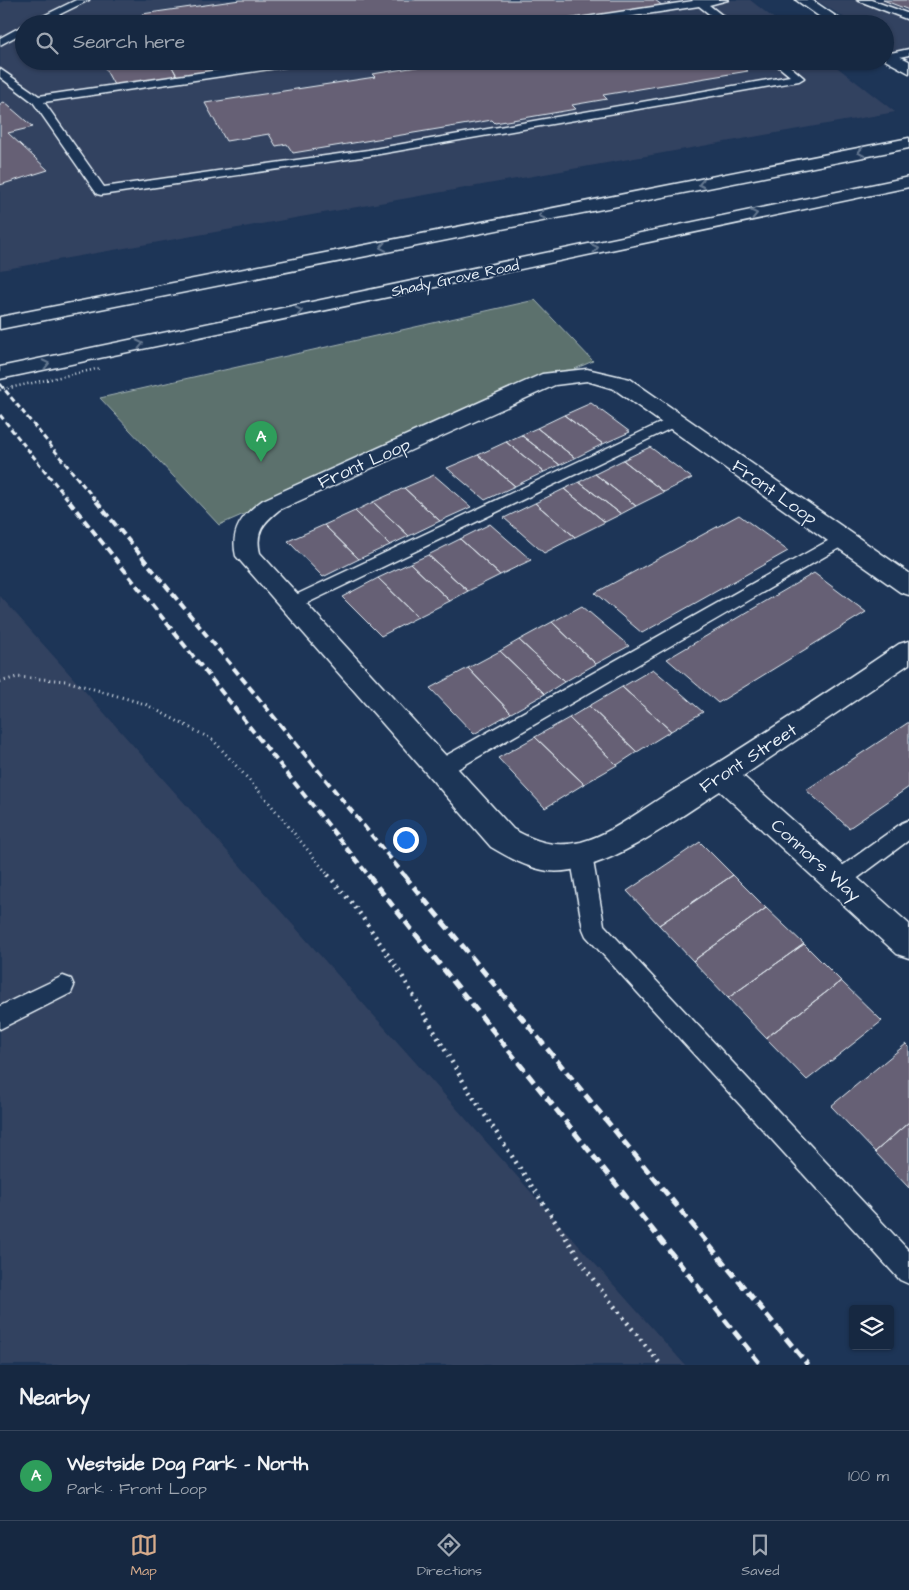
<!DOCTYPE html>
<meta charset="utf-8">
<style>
body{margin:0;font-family:"Architects Daughter",sans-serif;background:#23344c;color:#f1f3f6}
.controls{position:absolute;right:15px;bottom:15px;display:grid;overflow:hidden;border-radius:5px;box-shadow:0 1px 4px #0004}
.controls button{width:45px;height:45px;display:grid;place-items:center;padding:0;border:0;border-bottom:1px solid #35445a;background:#162841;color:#f1f3f6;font:25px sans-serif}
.you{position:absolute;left:405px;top:839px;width:18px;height:18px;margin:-12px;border:4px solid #fff;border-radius:50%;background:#1a73e8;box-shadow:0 0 0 8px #1a73e833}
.badge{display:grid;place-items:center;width:32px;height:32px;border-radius:50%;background:#d6ab8b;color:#fff;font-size:16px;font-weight:700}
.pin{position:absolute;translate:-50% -41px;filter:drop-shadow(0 1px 2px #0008)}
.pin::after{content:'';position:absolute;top:26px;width:18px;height:15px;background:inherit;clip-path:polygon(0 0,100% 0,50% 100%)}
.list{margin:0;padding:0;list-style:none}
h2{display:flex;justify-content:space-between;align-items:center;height:65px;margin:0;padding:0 20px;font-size:21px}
h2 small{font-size:16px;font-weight:400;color:#9ea6b1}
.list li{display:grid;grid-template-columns:32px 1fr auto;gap:15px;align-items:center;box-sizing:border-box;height:90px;padding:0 20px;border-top:1px solid #35445a}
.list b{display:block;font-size:19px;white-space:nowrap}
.list p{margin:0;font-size:16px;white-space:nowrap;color:#9ea6b1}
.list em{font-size:16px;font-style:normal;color:#9ea6b1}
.icon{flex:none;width:28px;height:28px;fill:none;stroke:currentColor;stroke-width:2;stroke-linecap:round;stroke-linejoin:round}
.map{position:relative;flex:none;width:909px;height:1365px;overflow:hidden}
.search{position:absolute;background:#162841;box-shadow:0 1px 4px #0004;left:15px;right:15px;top:15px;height:55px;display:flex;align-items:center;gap:12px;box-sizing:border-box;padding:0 18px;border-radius:28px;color:#9ea6b1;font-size:19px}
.sheet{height:155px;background:#162841}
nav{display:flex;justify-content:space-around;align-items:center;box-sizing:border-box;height:70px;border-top:1px solid #35445a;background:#162841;font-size:14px;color:#9ea6b1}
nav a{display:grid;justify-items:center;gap:2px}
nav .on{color:#d6ab8b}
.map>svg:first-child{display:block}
.built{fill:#334260}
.green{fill:#5b716d;stroke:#a2b1b2}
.building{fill:#666174;stroke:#e8f1f8}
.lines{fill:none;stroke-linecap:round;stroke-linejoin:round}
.service-casing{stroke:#e8f1f8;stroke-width:3}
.minor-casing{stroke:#e8f1f8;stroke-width:3}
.primary-casing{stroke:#e8f1f8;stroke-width:3}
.path-far1{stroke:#e8f1f8;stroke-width:3;stroke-dasharray:1 4;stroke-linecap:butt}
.path{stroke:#e8f1f8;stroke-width:4.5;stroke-dasharray:2 5;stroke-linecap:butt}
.service{fill:#1d3557;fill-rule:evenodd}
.minor{fill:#1d3557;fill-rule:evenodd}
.primary{fill:#1d3557;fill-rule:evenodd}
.rail-far2{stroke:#e8f1f8;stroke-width:3;stroke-dasharray:5.5 3;stroke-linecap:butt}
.rail-far1{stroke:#e8f1f8;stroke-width:4;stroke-dasharray:8 4;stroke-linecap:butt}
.rail{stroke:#e8f1f8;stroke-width:5;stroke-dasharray:10 5;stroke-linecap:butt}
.path-bridge{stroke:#e8f1f8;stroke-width:2.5;stroke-dasharray:1 3;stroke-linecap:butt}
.oneway{stroke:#64778f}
.labels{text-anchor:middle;stroke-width:4;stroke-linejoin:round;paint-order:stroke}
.far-street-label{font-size:15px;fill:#e8f1f8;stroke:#1d3557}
.street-label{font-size:18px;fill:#e8f1f8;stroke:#1d3557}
</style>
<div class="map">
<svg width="909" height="1365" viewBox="0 0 909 1365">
<rect width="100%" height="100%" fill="#1d3557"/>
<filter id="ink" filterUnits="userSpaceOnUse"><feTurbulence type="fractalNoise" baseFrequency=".02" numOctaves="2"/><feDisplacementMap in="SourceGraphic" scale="10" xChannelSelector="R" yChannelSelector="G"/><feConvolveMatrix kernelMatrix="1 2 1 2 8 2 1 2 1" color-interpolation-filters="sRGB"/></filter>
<g filter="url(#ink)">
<!-- built -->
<path class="built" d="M7,0H750L781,24H24V61H829L895,112L0,270V3Z
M816,0H909V59L885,44V24H854Z
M0,596L685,1365H0Z"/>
<!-- green -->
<path class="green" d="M535,300L593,361L219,525L100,398Z"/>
<!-- building -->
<path class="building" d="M240,0H655L663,6L541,24H148L142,14Z
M883,0H909V10Z
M101,61H169L177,76L114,85Z
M169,61H274L177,76Z
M455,61H735L748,71L603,95L607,99L572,105L576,109L495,123L492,120L293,153L287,144L276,146L269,134L226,141L205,103L375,77L372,74Z
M4,102L33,127L8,133L48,170L0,185V104Z
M591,403L630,432L603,444L564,415Z
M564,415L603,444L575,458L537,428Z
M537,428L575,458L560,465L521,435Z
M521,435L560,465L544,472L506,442Z
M506,442L544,472L515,486L478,455Z
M650,447L692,478L664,492L623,460Z
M478,455L515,486L485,500L447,468Z
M623,460L664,492L636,506L595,474Z
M595,474L636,506L621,514L579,482Z
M434,475L471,507L440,521L404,488Z
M579,482L621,514L605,522L564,489Z
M404,488L440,521L409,536L373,502Z
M564,489L605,522L575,537L535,503Z
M373,502L409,536L390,545L355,511Z
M535,503L575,537L544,553L504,518Z
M355,511L390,545L359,559L324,525Z
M739,515L788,551L642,633L595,593Z
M490,524L531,560L500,575L460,539Z
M324,525L359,559L323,577L288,541Z
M460,539L500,575L468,591L428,555Z
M428,555L468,591L450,601L410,563Z
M410,563L450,601L418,617L378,578Z
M814,573L866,612L718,703L667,659Z
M378,578L418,617L381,636L342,597Z
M582,606L629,646L596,664L552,622Z
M552,622L596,664L564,682L519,640Z
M519,640L564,682L545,694L500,651Z
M500,651L545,694L511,713L468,668Z
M468,668L511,713L474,734L430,688Z
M653,669L703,712L671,731L622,687Z
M622,687L671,731L637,752L589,706Z
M589,706L637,752L617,765L569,718Z
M569,718L617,765L584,784L535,737Z
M909,722V787L849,828L806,790Z
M535,737L584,784L545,808L498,758Z
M700,842L733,875L659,925L627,891Z
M733,875L766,908L693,961L659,925Z
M766,908L804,944L728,998L693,961Z
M804,944L841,981L766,1038L728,998Z
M841,981L882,1021L807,1080L766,1038Z
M906,1044L909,1047V1122L875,1152L831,1106Z
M909,1122V1188L875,1152Z"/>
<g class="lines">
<!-- service casing -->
<g class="service-casing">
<path id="service" d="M76,0H89L40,24H27Z
M692,0H728L709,5L733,24H722L699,6L581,24H554L559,21L693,1Z
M857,0H871L909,14V20Z
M24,25V32L0,45V38Z
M909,49V55L890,59L885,57L886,54Z
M281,61H309L304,64L44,102L104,187L368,150L790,76L772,61H784L804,78L799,81L368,156L101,195L97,194L33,102L0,77V69L39,96Z
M675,416L683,421L680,424L297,608L291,610L285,608L282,604L285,600Z
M842,533L848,535L850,539L848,543L447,775L440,777L433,775L430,769L433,763Z
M909,820V840L847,886L839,889L831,886L828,880L831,874L902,823Z
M581,846L588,849L592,855L604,925L909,1251V1284L900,1280L586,936L583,929L570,855L574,849Z
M63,976L71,979L74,986L71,993L0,1029V1006Z"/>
</g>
<!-- minor casing -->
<g class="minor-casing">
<path id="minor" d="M796,0H812L847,24H830Z
M885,49L909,61V73L885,60Z
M587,369L630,379L909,573V595L900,592L614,389L587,381L555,385L279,510C263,523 255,532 260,553L513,829C536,842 554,848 581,842C611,834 638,812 664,796C744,748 822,696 899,644L909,641V664L743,776L909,924V958L897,954L720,791C676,819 601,877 548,871C527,868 508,857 491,847L236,556C230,530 242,515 263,500L542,374Z"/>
</g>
<!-- primary casing -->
<g class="primary-casing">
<path id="primary" d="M909,138V148L0,329V317Z
M909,177V187L0,379V367Z"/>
</g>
<!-- path-far1 -->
<path class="path-far1" d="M0,682L17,677L66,681L145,704L213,740L267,800L329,876"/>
<!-- path -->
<path class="path" d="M328,875L356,908L401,974L467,1088L595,1282L661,1365"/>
<!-- service -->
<use href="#service" class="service"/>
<!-- minor -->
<use href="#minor" class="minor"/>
<!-- primary -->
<use href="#primary" class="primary"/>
<!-- rail-far2 -->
<path class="rail-far2" d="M0,384L97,502
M0,415L70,502"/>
<!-- rail-far1 -->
<path class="rail-far1" d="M69,501L369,876
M96,501L405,876"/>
<!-- rail -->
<path class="rail" d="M368,875L761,1365
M404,875L808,1365"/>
<!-- path-bridge -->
<path class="path-bridge" d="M0,390L101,368"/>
</g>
<!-- one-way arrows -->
<defs><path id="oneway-chevron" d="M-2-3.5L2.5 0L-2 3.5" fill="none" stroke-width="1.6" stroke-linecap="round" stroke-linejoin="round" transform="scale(1.25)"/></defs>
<g class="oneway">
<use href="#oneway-chevron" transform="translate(861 152) rotate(169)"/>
<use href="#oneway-chevron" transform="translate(702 184) rotate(169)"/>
<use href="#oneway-chevron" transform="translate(754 214) rotate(-12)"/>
<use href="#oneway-chevron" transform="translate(542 215) rotate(169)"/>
<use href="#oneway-chevron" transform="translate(383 247) rotate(169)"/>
<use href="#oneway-chevron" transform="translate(595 248) rotate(-12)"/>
<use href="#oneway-chevron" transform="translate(299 311) rotate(-12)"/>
<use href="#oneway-chevron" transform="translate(140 344) rotate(-12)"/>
<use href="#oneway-chevron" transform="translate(46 364) rotate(-12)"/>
</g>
</g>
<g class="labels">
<!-- far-street labels -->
<g class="far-street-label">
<text transform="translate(455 278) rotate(-12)" y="5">Shady Grove Road</text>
</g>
<!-- street labels -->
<g class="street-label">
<text transform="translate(364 463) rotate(-24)" y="6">Front Loop</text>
<text transform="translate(775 492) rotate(35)" y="6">Front Loop</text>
<text transform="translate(748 758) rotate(-33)" y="6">Front Street</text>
<text transform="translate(816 860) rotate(42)" y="6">Connors Way</text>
</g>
</g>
</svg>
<div class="controls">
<button><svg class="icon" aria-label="layers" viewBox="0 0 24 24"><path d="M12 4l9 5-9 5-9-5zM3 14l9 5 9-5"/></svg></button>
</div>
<div class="you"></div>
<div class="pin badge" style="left:261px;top:462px;background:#2e9e5b">A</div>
<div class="search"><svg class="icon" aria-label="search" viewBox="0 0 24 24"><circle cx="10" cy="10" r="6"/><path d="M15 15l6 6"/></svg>Search here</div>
</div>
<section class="sheet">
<h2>Nearby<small></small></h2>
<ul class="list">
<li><span class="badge" style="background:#2e9e5b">A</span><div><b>Westside Dog Park - North</b><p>Park · Front Loop</p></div><em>100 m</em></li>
</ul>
</section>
<nav>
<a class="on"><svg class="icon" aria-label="map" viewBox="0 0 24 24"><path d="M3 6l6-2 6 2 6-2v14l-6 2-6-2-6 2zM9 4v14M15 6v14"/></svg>Map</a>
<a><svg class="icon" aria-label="directions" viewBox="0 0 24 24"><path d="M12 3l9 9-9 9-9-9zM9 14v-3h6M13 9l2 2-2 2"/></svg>Directions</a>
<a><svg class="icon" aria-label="saved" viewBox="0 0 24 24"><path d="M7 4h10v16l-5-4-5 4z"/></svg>Saved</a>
</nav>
